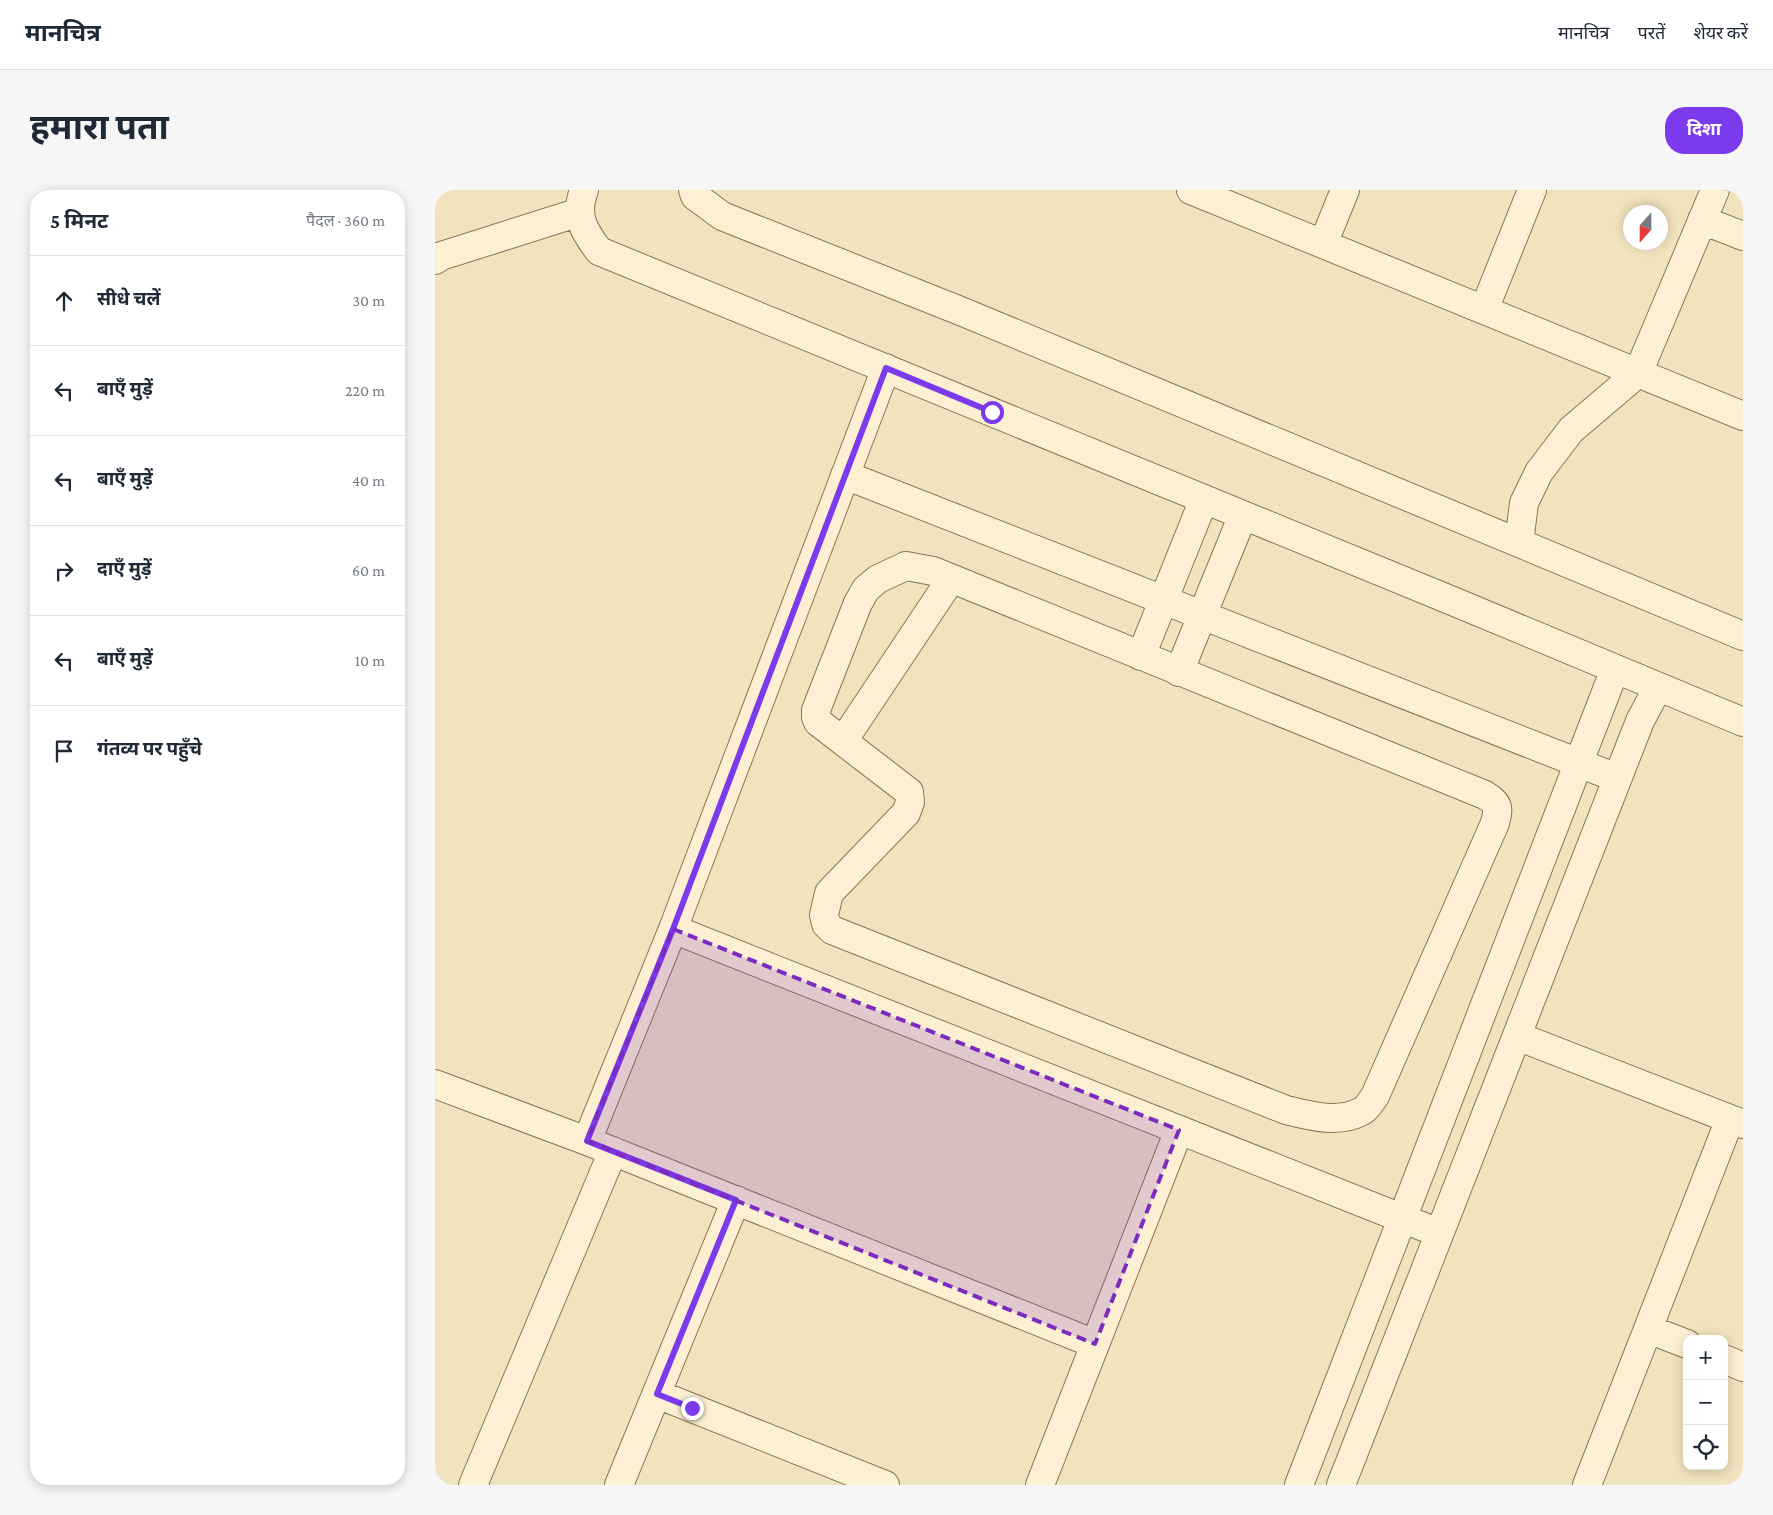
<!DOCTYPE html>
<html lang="hi">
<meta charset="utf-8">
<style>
body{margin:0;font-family:"Crimson Pro","Noto Sans Devanagari",serif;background:#f6f6f7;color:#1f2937}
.controls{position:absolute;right:15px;bottom:15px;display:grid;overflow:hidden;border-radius:10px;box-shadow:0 2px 12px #0003}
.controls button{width:45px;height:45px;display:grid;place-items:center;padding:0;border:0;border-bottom:1px solid #e0e1e3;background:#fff;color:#1f2937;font:25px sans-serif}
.compass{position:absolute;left:1188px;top:15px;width:45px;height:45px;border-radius:50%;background:#fff;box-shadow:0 2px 12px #0003;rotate:201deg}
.stop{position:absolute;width:15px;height:15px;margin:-11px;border:4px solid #7c3aed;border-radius:50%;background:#fff}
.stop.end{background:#7c3aed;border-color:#fff;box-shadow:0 1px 5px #0008}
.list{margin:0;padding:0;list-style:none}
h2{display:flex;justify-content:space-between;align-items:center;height:65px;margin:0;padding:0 20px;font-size:21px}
h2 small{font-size:16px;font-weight:400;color:#747a83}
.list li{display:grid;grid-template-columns:32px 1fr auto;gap:15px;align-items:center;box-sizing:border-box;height:90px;padding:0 20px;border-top:1px solid #e0e1e3}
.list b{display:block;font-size:19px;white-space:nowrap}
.list em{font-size:16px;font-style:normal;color:#747a83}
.icon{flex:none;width:28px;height:28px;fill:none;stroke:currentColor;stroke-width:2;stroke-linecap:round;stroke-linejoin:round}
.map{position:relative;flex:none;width:1308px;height:1295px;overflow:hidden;border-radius:20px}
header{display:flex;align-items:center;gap:30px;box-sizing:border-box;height:70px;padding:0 25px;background:#fff;border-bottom:1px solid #e0e1e3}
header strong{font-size:24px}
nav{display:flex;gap:28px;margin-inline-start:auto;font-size:18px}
.intro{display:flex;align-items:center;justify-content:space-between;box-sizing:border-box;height:120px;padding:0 30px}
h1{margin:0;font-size:35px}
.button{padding:12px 22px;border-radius:20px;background:#7c3aed;color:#fff;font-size:18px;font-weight:700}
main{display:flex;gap:30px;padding:0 30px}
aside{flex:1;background:#fff;border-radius:20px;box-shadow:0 2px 12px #0003}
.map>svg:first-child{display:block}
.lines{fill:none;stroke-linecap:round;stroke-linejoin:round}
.minor-casing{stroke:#8d7355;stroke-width:30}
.minor{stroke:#fcf0d3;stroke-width:28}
.route{stroke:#7c3aed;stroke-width:6}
.marked{fill:#7b2cbf;fill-opacity:0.2;stroke:#7b2cbf;stroke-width:4;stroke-dasharray:10 6;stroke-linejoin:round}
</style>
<header>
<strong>मानचित्र</strong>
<nav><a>मानचित्र</a><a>परतें</a><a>शेयर करें</a></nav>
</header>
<div class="intro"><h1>हमारा पता</h1><a class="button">दिशा</a></div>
<main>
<aside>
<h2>5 मिनट<small>पैदल · 360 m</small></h2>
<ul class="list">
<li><svg class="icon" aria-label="ahead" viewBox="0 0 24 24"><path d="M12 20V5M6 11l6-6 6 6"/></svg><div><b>सीधे चलें</b></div><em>30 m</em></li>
<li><svg class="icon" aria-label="left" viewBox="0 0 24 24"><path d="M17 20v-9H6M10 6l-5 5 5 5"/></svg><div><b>बाएँ मुड़ें</b></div><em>220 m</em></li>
<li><svg class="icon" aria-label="left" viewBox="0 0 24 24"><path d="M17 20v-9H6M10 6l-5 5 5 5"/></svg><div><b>बाएँ मुड़ें</b></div><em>40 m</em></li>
<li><svg class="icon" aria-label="right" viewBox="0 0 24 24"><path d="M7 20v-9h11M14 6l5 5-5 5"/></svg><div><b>दाएँ मुड़ें</b></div><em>60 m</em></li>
<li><svg class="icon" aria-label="left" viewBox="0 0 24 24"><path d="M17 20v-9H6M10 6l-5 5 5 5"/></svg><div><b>बाएँ मुड़ें</b></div><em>10 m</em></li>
<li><svg class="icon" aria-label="arrive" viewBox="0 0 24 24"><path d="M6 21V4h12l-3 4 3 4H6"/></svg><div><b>गंतव्य पर पहुँचे</b></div></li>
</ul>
</aside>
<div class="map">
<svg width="1308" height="1295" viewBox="0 0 1308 1295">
<rect width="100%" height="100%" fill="#f2e3bf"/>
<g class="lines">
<!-- minor casing -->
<g class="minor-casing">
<path id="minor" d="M149,0C139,26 149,41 164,61L1020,412L1308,532
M258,0L260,6L287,26L528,122L1308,446
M756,0L1308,226
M1267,30L1308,46
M888,54L910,0
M0,70L6,66L145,22
M1049,120L1097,0
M410,285L1182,588
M1084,353L1089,313L1104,282L1136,240L1203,183L1280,0
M471,376L498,381L1050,605C1064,614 1064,617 1060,633L940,906C936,911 933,918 927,921C904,934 875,926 851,920L397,740L391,734L389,725L394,703L471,623L475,612L474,602L383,532L381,527V520L423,413L431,399L443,389Z
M706,466L769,309
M744,482L808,325
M408,551L516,389
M238,739L1004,1043
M1082,846L1308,934
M0,894L152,951L660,1154
M152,951L238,739L451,178
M1213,1139L1252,1154
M1289,1169L1308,1177
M222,1204L450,1295
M38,1295L178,961
M184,1295L301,1010
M605,1295L744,940
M864,1295L1180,479
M906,1295L1205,531L1223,497
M1152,1295L1295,929"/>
</g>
<!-- minor -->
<use href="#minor" class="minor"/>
</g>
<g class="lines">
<!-- route -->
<path class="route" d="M257,1218L222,1204L301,1010L152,951L238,739L451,178L557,222"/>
</g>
<!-- marked area -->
<path class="marked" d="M238,739L744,940L660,1154L152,951Z"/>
</svg>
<div class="controls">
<button>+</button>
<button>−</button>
<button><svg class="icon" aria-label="locate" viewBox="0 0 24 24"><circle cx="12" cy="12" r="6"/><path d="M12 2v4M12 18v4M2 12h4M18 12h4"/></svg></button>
</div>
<svg class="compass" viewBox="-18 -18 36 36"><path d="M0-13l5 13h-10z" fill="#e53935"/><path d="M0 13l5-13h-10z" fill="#747a83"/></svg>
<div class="stop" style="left:557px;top:222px"></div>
<div class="stop end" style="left:257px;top:1218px"></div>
</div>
</main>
